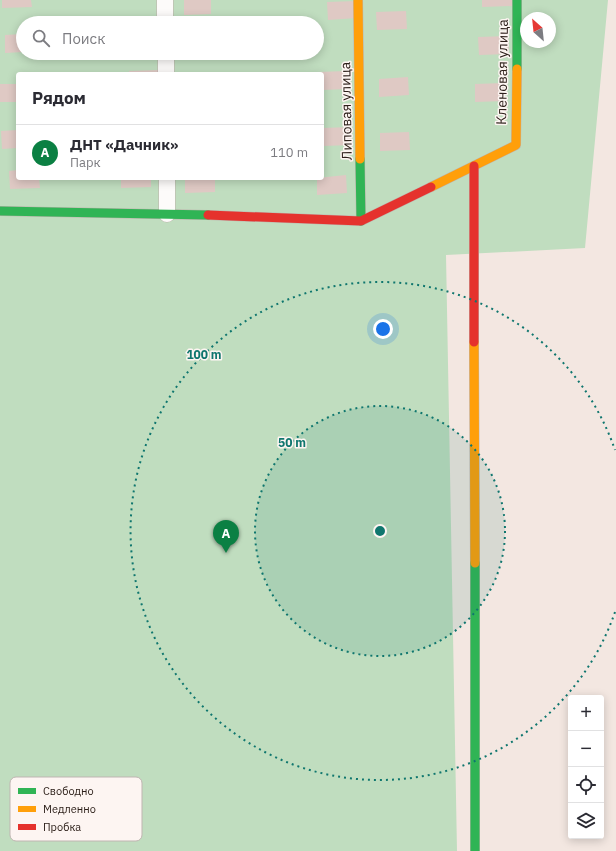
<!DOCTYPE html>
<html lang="ru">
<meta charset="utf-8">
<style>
body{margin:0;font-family:"IBM Plex Sans",sans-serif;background:#f7f7f7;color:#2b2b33}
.controls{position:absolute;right:12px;bottom:12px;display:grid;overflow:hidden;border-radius:4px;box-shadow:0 2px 10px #0003}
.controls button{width:36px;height:36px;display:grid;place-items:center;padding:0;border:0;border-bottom:1px solid #e1e1e2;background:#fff;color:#2b2b33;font:20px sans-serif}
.compass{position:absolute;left:520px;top:12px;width:36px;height:36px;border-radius:50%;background:#fff;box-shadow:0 2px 10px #0003;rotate:333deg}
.you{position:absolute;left:383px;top:329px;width:14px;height:14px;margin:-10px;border:3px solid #fff;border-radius:50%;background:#1a73e8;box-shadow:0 0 0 6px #1a73e833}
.badge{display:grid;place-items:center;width:26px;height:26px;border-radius:50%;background:#0b8043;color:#fff;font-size:13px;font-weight:700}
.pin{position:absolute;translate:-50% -33px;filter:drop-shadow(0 1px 2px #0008)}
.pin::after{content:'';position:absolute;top:21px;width:14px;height:12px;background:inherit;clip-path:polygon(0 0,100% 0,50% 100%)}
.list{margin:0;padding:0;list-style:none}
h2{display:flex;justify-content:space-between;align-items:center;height:52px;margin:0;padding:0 16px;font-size:17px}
h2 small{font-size:13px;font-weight:400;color:#7c7c81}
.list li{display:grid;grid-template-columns:26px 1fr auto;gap:12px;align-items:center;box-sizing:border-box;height:56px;padding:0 16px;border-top:1px solid #e1e1e2}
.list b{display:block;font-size:15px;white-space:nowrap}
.list p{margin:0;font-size:13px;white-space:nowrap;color:#7c7c81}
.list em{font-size:13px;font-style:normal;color:#7c7c81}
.icon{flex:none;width:22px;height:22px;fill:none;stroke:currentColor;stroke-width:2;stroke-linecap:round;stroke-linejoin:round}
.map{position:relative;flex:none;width:616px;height:851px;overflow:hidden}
.search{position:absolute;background:#fff;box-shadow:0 2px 10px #0003;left:16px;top:16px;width:308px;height:44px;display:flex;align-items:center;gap:10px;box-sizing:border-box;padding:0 14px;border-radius:22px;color:#7c7c81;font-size:15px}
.panel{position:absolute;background:#fff;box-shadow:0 2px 10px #0003;left:16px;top:72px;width:308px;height:108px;border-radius:4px}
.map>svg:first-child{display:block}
.green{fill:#c0ddbf;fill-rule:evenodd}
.building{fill:#dfc9c4}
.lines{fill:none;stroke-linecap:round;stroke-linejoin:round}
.street-casing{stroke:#beb2ac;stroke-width:17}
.fast-casing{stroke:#beb2ac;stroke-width:10}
.slow-casing{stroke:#beb2ac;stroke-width:10}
.jam-casing{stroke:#beb2ac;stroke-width:10}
.street{stroke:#fdfbfa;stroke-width:16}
.fast{stroke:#30b455;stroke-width:9}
.slow{stroke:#ff9f0a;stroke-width:9}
.jam{stroke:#e5322d;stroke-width:9}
.ring{fill:none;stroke:#0f766e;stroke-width:2;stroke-dasharray:2 4}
.labels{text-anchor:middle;stroke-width:3;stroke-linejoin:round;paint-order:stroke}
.street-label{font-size:14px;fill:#2d201a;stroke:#fdf5f2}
.key{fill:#fdf5f2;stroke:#bfb5b1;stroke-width:1}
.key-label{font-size:11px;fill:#2d201a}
.centre{fill:#0f766e;stroke:#fdf5f2;stroke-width:2}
.ring-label{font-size:12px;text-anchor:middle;font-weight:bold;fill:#0f766e;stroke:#fdf5f2;stroke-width:3;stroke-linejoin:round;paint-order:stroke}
</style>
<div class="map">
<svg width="616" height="851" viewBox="0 0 616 851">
<rect width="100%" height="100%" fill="#f3e7e1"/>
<!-- green -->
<path class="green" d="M0,0H608L585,248L446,255L457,851H0ZM526,18H550V42H526ZM23,23H317V53H23ZM18,74H322V178H18Z"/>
<!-- building -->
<path class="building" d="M2,0H31L32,7L2,8Z
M184,0H211V14L184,15Z
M482,0H512V6L482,7Z
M357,1V18L328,20L327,2Z
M406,11L407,29L377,30L376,12Z
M23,34V52L5,53V35Z
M508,36L509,54L479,55L478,37Z
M180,53H210V59L180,60Z
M158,70V74H129V71Z
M347,71L348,89L322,90V74H318V72Z
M408,77L409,95L379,97V79Z
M504,83L505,101L475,102V84Z
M0,84H18V102H0Z
M351,127L352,145L322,146V128Z
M18,130V148L2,149L1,131Z
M409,132L410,150L380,151V133Z
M18,170V178H39L40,188L10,189L9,171Z
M346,175L347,193L317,195V178Z
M121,178H151V187L121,188Z
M185,178H215V192L185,193Z"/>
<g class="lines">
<!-- street casing -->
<g class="street-casing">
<path id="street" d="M165,0V23
M166,53V74
M167,178V214"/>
</g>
<!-- fast casing -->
<g class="fast-casing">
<path id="fast" d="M517,69V0
M360,159L361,221
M0,211L208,215
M475,563V851"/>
</g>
<!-- slow casing -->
<g class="slow-casing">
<path id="slow" d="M358,0L360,159
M431,187L516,145L517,69
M474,342L475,563"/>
</g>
<!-- jam casing -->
<g class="jam-casing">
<path id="jam" d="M474,166V342
M208,215L361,221L431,187"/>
</g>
<!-- street -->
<use href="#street" class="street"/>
<!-- fast -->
<use href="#fast" class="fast"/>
<!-- slow -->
<use href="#slow" class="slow"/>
<!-- jam -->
<use href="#jam" class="jam"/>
</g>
<!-- distance rings -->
<circle cx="380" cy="531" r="125" fill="#0f766e" fill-opacity=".12"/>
<g class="ring">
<circle cx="380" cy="531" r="125"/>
<path d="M615 612A249 249 0 1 1 615 450"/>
</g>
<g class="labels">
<!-- street labels -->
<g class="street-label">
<text transform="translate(502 72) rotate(-89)" y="5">Кленовая улица</text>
<text transform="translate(346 111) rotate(-91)" y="5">Липовая улица</text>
</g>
</g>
<!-- legend -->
<rect x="10" y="777" width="132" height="64" rx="6" class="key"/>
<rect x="18" y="788" width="18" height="6" fill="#30b455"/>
<rect x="18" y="806" width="18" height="6" fill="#ff9f0a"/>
<rect x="18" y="824" width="18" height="6" fill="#e5322d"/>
<g class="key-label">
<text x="43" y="795">Свободно</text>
<text x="43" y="813">Медленно</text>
<text x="43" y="831">Пробка</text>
</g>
<circle cx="380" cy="531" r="6" class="centre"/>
<g class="ring-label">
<text x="204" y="359">100 m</text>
<text x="292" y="447">50 m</text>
</g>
</svg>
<div class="controls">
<button>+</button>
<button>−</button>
<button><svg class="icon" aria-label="locate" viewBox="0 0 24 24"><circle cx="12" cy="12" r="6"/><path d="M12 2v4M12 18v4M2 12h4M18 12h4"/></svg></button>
<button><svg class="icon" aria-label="layers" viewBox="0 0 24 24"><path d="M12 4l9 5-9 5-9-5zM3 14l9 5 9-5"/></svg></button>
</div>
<svg class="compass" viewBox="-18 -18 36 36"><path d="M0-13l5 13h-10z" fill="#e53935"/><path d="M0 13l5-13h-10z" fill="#7c7c81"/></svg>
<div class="you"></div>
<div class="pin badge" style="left:226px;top:553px">A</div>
<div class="search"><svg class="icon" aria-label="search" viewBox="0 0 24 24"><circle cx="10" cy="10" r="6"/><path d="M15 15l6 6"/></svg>Поиск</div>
<section class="panel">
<h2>Рядом<small></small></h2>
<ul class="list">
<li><span class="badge">A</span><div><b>ДНТ «Дачник»</b><p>Парк</p></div><em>110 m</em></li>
</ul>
</section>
</div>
